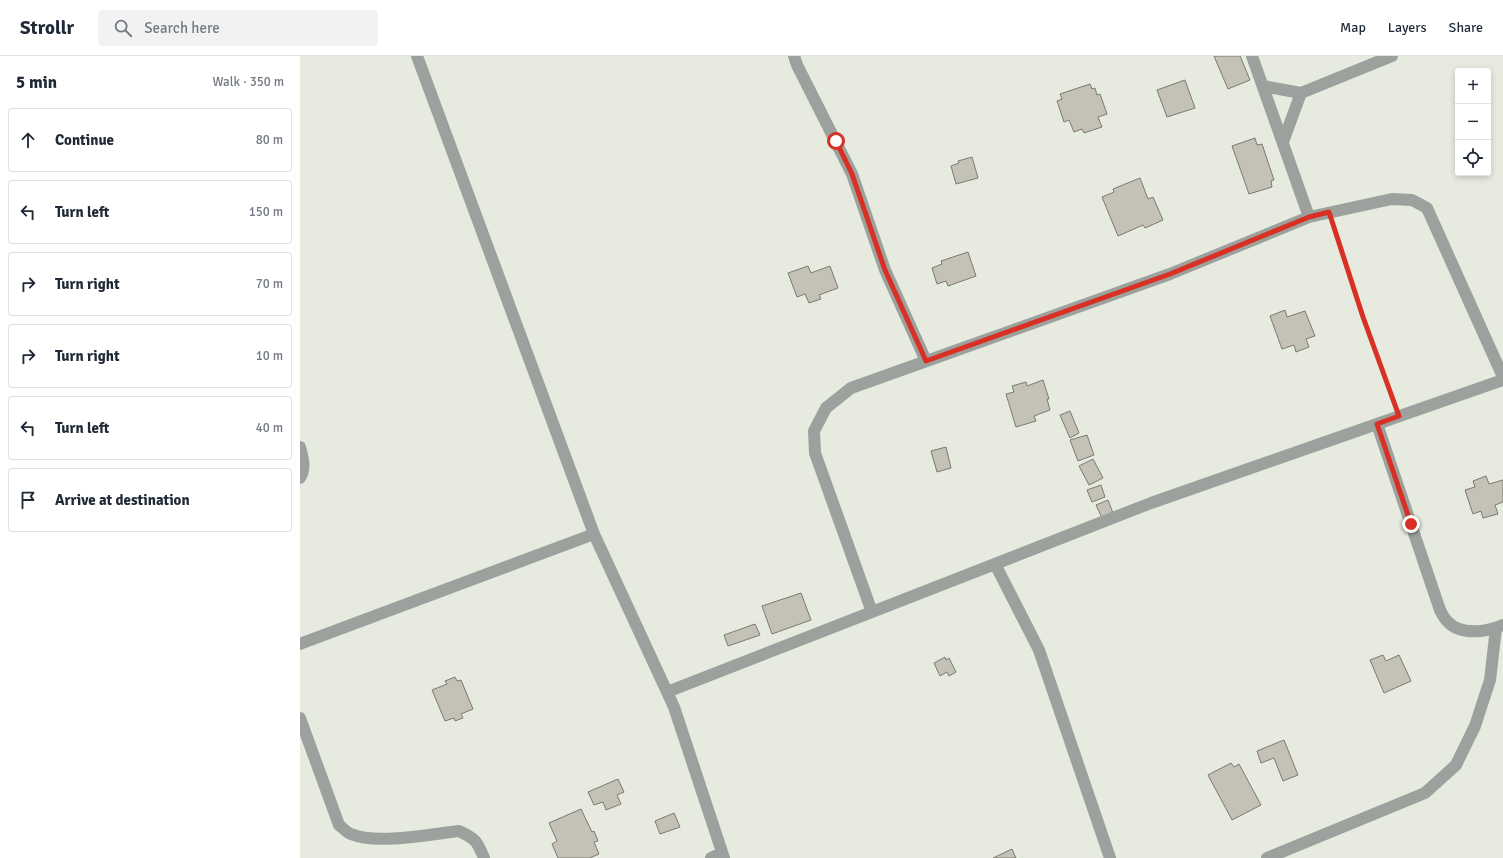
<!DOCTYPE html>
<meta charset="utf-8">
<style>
body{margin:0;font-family:Signika,sans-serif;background:#f2f2f3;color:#1f2937}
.controls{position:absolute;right:12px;top:12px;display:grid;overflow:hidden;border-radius:4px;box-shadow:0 2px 6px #0003}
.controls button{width:36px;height:36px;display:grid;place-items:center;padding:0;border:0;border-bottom:1px solid #e0e1e3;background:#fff;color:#1f2937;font:20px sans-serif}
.stop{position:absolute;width:12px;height:12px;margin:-9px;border:3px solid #d93025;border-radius:50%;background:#fff}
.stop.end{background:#d93025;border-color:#fff;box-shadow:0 1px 4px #0008}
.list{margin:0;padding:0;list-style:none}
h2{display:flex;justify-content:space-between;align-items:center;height:52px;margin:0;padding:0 16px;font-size:17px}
h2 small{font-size:13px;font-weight:400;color:#747a83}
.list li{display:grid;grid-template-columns:26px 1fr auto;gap:12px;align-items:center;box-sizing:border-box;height:64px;margin:0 8px 8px;padding:0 8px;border:1px solid #e0e1e3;border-radius:4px}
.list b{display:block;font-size:15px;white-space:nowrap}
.list em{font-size:13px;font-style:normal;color:#747a83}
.icon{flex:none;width:22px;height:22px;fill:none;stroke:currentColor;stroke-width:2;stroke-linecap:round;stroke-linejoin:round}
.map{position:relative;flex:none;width:1203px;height:802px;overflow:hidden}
header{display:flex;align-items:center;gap:24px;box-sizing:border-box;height:56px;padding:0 20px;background:#fff;border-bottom:1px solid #e0e1e3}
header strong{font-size:19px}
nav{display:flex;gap:22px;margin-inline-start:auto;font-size:14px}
.search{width:280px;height:36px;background:#f2f2f3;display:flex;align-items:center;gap:10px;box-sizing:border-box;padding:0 14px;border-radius:4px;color:#747a83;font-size:15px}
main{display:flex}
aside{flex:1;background:#fff}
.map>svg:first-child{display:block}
.building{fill:#c4c2b6;stroke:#7c7a70}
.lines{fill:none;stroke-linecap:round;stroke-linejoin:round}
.path{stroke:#90938b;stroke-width:2.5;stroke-dasharray:1 3;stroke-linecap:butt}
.street{stroke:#9da19d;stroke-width:12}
.route{stroke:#d93025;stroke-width:5}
</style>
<header>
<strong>Strollr</strong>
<div class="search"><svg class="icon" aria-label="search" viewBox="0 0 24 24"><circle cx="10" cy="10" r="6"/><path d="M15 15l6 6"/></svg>Search here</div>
<nav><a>Map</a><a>Layers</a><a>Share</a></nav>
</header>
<main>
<aside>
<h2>5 min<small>Walk · 350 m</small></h2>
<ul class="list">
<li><svg class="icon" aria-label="ahead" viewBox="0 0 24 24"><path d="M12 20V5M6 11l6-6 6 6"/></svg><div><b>Continue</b></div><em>80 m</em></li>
<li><svg class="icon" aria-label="left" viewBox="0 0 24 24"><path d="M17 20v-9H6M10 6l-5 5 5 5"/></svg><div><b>Turn left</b></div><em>150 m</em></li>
<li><svg class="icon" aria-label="right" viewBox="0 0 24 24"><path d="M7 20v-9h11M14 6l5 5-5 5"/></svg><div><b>Turn right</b></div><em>70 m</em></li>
<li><svg class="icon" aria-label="right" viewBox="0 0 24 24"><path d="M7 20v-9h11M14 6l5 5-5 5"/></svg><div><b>Turn right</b></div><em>10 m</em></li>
<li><svg class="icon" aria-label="left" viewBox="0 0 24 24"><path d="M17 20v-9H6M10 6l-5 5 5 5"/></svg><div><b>Turn left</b></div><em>40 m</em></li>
<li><svg class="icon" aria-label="arrive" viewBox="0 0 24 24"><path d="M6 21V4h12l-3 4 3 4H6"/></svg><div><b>Arrive at destination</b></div></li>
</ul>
</aside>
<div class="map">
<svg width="1203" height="802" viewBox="0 0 1203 802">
<rect width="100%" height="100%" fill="#e6eadf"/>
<!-- building -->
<path class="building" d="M914,0H940L950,24L928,33Z
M885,24L895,52L867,61L857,34Z
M790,28L792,33L795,32L797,39L800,38L807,58L798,61L802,71L784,77L782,73L774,76L769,64L764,66L757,45L762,43L760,38Z
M955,82L957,89L962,88L974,124L971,125L972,131L949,138L932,90Z
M672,101L678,122L656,128L651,110L659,107L658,105Z
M840,122L848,143L853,141L863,164L845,172L843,169L818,180L802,141L814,136L813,133Z
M668,196L676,220L648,230L646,225L637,228L632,212L642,208L641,205Z
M508,210L511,217L530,210L538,232L519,239L521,243L509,247L505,238L497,241L488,217Z
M985,254L987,261L1005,255L1015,280L1006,283L1009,291L996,296L994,289L982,293L970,260Z
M743,324L749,343H747L750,354L734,360L736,365L716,371L706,338L714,336L712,330L726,326L727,330Z
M770,355L779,377L770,382L760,359Z
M787,379L794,399L778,405L770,384Z
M646,391L651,412L637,416L631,395Z
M793,403L803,422L789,429L779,410Z
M1186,420L1189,428L1203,424V446L1195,449L1198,458L1183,462L1181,455L1173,458L1165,434L1175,431L1173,425Z
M801,429L805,441L792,446L787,434Z
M808,444L813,457L802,462L796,449Z
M501,537L511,564L472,578L462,550Z
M455,568L460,579L428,590L424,579Z
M1083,599L1086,605L1099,599L1111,625L1084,637L1070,604Z
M645,601L646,604L649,602L656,616L649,620L647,616L640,620L634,607Z
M155,621L157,625L161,624L173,653L161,658L163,662L155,665L154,662L145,665L132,634L147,628L145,625Z
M984,684L998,719L983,725L974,702L961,707L957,695Z
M931,707L934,711L939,708L961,749L932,764L908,719Z
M318,723L324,736L317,739L321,748L306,754L303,746L294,749L288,736Z
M281,753L292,776L294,775L298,785L294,786L299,798L290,802H258L252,788L257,785L249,767Z
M374,757L380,771L360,778L355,765Z
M712,793L716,802H693Z"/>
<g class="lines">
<!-- path -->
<path class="path" d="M1034,172L1063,261L1094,345"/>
<!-- street -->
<path class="street" d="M117,0L294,478L374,651L424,802
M494,0L497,9L552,118L585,214L626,305
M952,0L1009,161
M963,30L1001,37L1092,0
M983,86L1001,37
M1077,368L1140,554C1142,558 1144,562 1147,565C1160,580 1187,576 1203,569
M0,391C3,402 6,412 0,422
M695,508L739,594L810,802
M572,556L515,397L514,375L526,352L551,332L870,218L1009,161L1092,143L1112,144L1127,152L1203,321
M0,588L294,478
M367,636L851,447L1203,324
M0,662L39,769C43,772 47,777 51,778C77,789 131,778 159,775C176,783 177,785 184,802
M411,802L422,797
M967,802L1125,737L1156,709L1175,670L1190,624L1196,572"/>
</g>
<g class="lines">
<!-- route -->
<path class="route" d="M536,85L552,118L585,214L626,305L870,218L1009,161L1029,156L1063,261L1099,360L1077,368L1111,468"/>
</g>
</svg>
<div class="controls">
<button>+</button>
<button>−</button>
<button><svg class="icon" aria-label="locate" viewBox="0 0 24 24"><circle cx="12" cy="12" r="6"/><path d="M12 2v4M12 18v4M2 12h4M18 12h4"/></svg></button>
</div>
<div class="stop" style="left:536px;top:85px"></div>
<div class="stop end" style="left:1111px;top:468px"></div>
</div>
</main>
